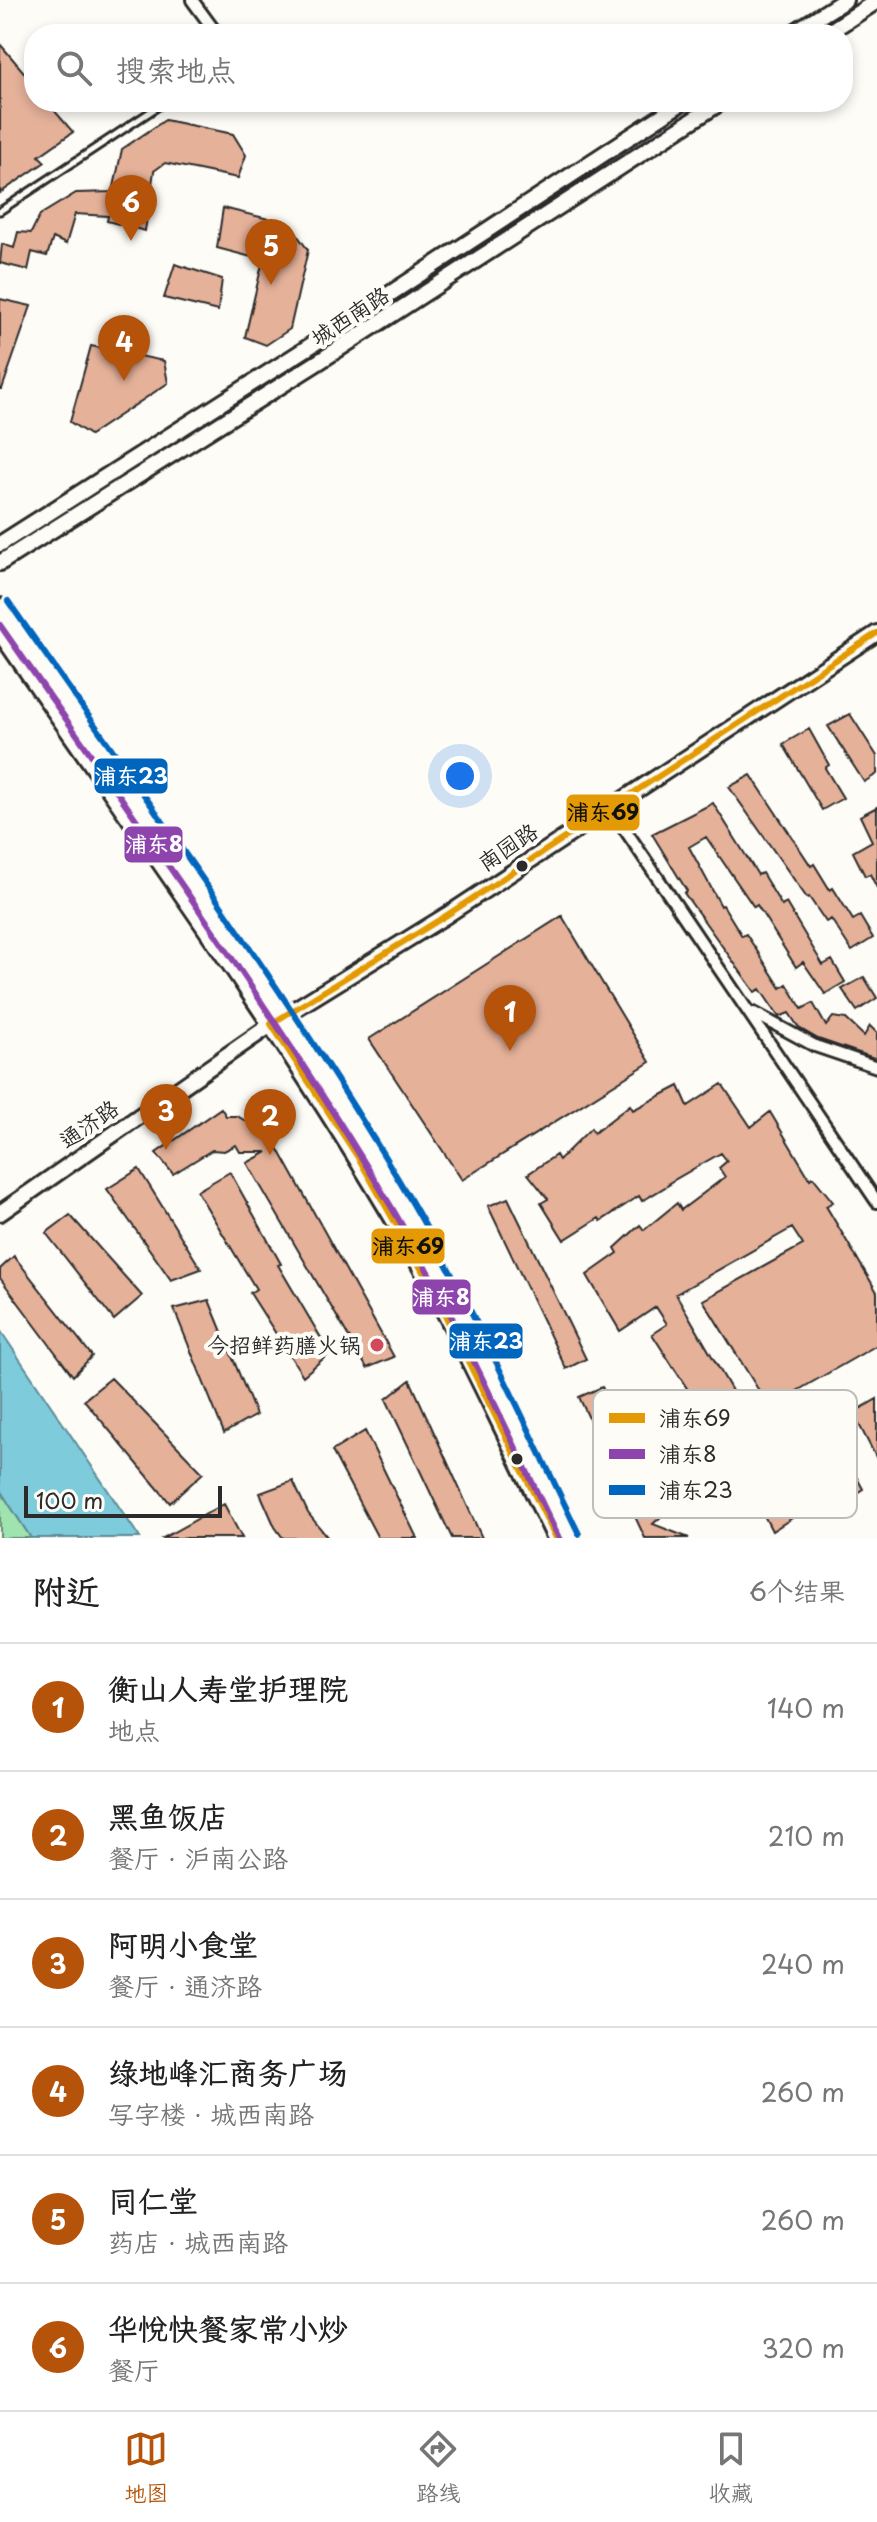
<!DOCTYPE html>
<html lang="zh">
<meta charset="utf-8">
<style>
body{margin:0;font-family:"Playpen Sans","LXGW WenKai TC",sans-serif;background:#f6f6f6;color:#222}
.scale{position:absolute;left:24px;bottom:20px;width:198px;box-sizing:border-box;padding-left:8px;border:4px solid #2b2b2b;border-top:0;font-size:22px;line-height:28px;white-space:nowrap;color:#2b2b2b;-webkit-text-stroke:6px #fdfcf7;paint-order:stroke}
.you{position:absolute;left:460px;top:776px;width:28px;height:28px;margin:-20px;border:6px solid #fff;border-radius:50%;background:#1a73e8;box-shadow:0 0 0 12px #1a73e833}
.badge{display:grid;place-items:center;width:52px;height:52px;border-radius:50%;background:#b45309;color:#fff;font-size:26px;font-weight:700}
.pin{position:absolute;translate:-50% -66px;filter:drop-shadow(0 2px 4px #0008)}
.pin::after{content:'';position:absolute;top:42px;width:28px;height:24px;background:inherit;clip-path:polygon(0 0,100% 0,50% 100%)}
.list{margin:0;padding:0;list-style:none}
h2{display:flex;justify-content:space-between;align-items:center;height:104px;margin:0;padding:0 32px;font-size:34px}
h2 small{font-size:26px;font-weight:400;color:#767676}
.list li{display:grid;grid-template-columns:52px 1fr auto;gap:24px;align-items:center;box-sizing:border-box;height:128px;padding:0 32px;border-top:2px solid #e0e0e0}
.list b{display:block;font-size:30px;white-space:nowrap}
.list p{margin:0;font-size:26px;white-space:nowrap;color:#767676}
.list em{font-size:26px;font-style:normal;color:#767676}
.icon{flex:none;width:44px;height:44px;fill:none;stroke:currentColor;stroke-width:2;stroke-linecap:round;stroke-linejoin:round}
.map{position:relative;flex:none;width:877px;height:1538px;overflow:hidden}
.search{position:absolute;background:#fff;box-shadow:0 4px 12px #0003;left:24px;right:24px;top:24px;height:88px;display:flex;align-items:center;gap:20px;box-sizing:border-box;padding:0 28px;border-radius:32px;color:#767676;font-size:30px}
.sheet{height:872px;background:#fff}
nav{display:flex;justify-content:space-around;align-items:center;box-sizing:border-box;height:112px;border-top:2px solid #e0e0e0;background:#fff;font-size:22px;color:#767676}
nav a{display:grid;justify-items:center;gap:4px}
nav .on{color:#b45309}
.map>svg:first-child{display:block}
.green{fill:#9fe4af;stroke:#65886d;stroke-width:2}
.water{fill:#7dcbdb;stroke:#5c8b95;stroke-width:2}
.building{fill:#e5b199;stroke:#2b2b2b;stroke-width:2}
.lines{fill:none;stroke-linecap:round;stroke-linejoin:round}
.lane-casing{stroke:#2b2b2b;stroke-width:11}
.street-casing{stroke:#2b2b2b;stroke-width:16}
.secondary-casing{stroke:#2b2b2b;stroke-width:20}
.primary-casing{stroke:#2b2b2b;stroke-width:22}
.lane{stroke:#fdfcf7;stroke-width:5}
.street{stroke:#fdfcf7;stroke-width:10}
.secondary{stroke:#fdfcf7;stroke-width:14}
.primary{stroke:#fdfcf7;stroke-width:16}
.bus-1-casing{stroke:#fdfcf7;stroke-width:12}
.bus-2-casing{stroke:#fdfcf7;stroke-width:12}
.bus-3-casing{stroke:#fdfcf7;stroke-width:12}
.bus-1{stroke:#e39a04;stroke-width:6}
.bus-2{stroke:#8e44ad;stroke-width:6}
.bus-3{stroke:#0065bd;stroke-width:6}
.bus-dot{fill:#2b2b2b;stroke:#fdfcf7;stroke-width:3}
.poi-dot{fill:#d1495b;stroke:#fdfcf7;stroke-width:3}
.labels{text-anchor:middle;stroke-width:8;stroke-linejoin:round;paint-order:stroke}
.street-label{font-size:22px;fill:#2b2b2b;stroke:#fdfcf7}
.poi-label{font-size:22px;fill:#2b2b2b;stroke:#fdfcf7;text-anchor:end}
.key{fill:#fdfcf7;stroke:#bebdba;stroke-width:2}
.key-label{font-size:22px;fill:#2b2b2b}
.line-badge{stroke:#fdfcf7;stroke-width:3}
.badge-label{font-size:22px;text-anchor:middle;font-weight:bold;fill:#fff}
.pale-badge-label{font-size:22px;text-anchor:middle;font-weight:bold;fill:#111}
</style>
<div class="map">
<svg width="877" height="1538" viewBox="0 0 877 1538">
<rect width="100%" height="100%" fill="#fdfcf7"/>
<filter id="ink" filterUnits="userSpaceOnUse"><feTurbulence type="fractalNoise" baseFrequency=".0125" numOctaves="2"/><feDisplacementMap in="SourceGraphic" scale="16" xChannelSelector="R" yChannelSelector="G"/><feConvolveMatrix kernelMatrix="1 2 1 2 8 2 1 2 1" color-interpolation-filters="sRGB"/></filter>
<g filter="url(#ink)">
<!-- green -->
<path class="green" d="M0,1490L31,1538H0Z"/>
<!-- water -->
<path class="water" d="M0,1330L140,1538H31L0,1490Z"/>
<!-- building -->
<path class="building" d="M0,44L34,84V102H47L73,132L39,156L45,162L0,193Z
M165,120L233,134L246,155L238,178L165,163L154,171L145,231L107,221L108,216L75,214L66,244L53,238L47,256L32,252L28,270L0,263L2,244L14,248L18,232L31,233L40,215L76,193L113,192L122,149Z
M223,208L289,224L308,250L290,329L266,345L245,337L263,260L217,248Z
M175,264L222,279L218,311L164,298Z
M0,299L31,306L2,389H0Z
M91,346L164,361L168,383L90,435L70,422Z
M850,714L877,756V774L864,782L828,726Z
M809,729L829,765L825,768L843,798L822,810L783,744Z
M751,775L811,866L814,864L830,890L833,888L853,920L860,916L873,938L852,951L831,919L826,922L809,897L807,898L729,787Z
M713,803L758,875L762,873L782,906L786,903L823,965L832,960L845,982L825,994L803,962L796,967L757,905L754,907L706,837L689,847L721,906L723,905L742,936L746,934L781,988L787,984L802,1009L813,1003L826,1026L833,1017L846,1019L864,1036L870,1026L877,1033V1059L818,1039L799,1028L789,1013L779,1017L760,989L755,992L684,893L687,891L652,834Z
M877,807V888L870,874L865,876L853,852L872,841L860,816Z
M562,916L650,1062L462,1180L369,1039Z
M864,977L877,998L857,1011L842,989Z
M722,1084L751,1127L770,1112L810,1179L813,1177L833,1202L826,1206L877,1292V1345L769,1407L703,1300L803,1245L792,1228L676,1294L750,1422L721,1441L652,1334L667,1324L656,1307L620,1331L587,1275L618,1253L615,1248L640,1225L644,1230L677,1203L681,1210L725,1177L719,1168L727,1161L721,1153L669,1183L670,1184L642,1201L639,1196L601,1221L599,1218L564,1240L541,1203L548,1199L528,1174L556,1155L559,1160L591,1128L594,1133L630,1105L633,1110L679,1086L688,1106Z
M221,1108L226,1116H237L251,1124L262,1119L394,1357L367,1368L247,1163L267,1152H240L236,1145L224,1151L212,1150L173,1174L156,1153Z
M139,1169L201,1269L171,1280L107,1189Z
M230,1172L281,1264L278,1265L330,1353L303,1376L250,1293L256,1289L197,1191Z
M508,1198L586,1359L566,1369L488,1206Z
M70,1215L142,1296L114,1320L46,1233Z
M14,1256L92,1356L73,1376L0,1278V1269Z
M209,1300L256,1415L224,1433L174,1309Z
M111,1378L203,1473L170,1503L84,1400Z
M410,1380L482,1538H452L386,1399Z
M602,1387L663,1515L653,1524L689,1538H645L579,1397Z
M877,1399V1459L853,1413Z
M828,1424L863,1489L831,1510L793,1437Z
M365,1431L417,1538H378L332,1451Z
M760,1439L800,1513L772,1531L733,1455Z
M293,1481L308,1513L328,1538H283L275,1527L260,1493Z
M224,1504L242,1538H163Z"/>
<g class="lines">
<!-- lane casing -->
<g class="lane-casing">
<path id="lane" d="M0,211L165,102"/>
</g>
<!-- street casing -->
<g class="street-casing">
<path id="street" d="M192,0L217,34
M609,806L877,1202
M754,1013L815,1046L877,1067"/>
</g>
<!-- secondary casing -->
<g class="secondary-casing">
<path id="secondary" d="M791,34L845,0
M826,34L877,1
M0,544L304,350L683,102
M0,563L320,361L721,102
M0,1213L282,1017L447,915L877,633"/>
</g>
<!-- primary casing -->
<g class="primary-casing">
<path id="primary" d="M0,607C136,804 278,998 401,1204C464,1311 515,1426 570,1538
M0,631C131,822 269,1010 388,1209C451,1314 502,1427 556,1538"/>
</g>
<!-- lane -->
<use href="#lane" class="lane"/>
<!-- street -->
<use href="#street" class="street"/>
<!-- secondary -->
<use href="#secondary" class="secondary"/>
<!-- primary -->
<use href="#primary" class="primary"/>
<!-- bus-1 casing -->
<g class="bus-1-casing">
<path id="bus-1" d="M556,1538L427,1279L359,1159L271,1024L447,915L877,633"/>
</g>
<!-- bus-2 casing -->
<g class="bus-2-casing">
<path id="bus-2" d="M0,625C134,817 272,1007 392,1208C455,1314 505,1427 559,1538"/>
</g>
<!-- bus-3 casing -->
<g class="bus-3-casing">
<path id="bus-3" d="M8,601C145,798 288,992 410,1199C473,1307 524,1421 579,1534"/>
</g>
<!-- bus-1 -->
<use href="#bus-1" class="bus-1"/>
<!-- bus-2 -->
<use href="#bus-2" class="bus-2"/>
<!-- bus-3 -->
<use href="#bus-3" class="bus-3"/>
</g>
</g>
<!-- markers -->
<g class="bus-dot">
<circle cx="522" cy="866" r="7"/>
<circle cx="517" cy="1459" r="7"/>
</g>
<circle class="poi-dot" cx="377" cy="1345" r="8"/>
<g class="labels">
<!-- street labels -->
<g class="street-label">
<text transform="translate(350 316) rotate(-33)" y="8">城西南路</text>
<text transform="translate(508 847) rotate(-34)" y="8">南园路</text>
<text transform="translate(89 1124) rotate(-35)" y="8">通济路</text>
</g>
<!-- poi labels -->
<g class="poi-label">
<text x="361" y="1353">今招鲜药膳火锅</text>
</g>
</g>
<!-- legend -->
<rect x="593" y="1390" width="264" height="128" rx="12" class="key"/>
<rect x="609" y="1413" width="36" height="10" fill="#e39a04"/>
<rect x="609" y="1449" width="36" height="10" fill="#8e44ad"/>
<rect x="609" y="1485" width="36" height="10" fill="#0065bd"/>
<g class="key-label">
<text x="659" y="1426">浦东69</text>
<text x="659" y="1462">浦东8</text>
<text x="659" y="1498">浦东23</text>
</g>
<g class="line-badge">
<rect x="93" y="757" width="76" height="38" rx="8" fill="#0065bd"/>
<rect x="565" y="793" width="76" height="39" rx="8" fill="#e39a04"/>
<rect x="123" y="825" width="61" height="39" rx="8" fill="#8e44ad"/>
<rect x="370" y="1227" width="76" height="38" rx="8" fill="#e39a04"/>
<rect x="411" y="1278" width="61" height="38" rx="8" fill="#8e44ad"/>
<rect x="448" y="1322" width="76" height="38" rx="8" fill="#0065bd"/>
</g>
<g class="badge-label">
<text x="131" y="784">浦东23</text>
<text x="154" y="852">浦东8</text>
<text x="441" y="1305">浦东8</text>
<text x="486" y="1349">浦东23</text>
</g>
<g class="pale-badge-label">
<text x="603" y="820">浦东69</text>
<text x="408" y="1254">浦东69</text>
</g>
</svg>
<div class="scale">100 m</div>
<div class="you"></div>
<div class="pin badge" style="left:510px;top:1051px">1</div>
<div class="pin badge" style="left:270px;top:1155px">2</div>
<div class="pin badge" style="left:166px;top:1150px">3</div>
<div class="pin badge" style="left:124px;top:381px">4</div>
<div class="pin badge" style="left:271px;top:285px">5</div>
<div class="pin badge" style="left:131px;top:241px">6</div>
<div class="search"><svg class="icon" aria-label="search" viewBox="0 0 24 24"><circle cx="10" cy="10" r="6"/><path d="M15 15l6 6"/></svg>搜索地点</div>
</div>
<section class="sheet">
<h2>附近<small>6个结果</small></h2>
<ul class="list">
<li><span class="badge">1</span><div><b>衡山人寿堂护理院</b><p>地点</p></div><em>140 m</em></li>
<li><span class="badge">2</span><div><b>黑鱼饭店</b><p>餐厅 · 沪南公路</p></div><em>210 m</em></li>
<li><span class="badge">3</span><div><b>阿明小食堂</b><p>餐厅 · 通济路</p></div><em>240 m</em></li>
<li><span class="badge">4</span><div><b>绿地峰汇商务广场</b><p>写字楼 · 城西南路</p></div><em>260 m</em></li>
<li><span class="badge">5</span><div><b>同仁堂</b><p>药店 · 城西南路</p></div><em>260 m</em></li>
<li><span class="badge">6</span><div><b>华悦快餐家常小炒</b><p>餐厅</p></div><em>320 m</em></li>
</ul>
</section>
<nav>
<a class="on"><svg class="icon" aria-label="map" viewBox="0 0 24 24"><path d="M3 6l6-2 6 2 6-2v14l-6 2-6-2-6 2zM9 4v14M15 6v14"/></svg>地图</a>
<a><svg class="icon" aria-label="directions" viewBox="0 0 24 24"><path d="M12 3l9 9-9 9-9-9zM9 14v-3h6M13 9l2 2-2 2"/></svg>路线</a>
<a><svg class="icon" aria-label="saved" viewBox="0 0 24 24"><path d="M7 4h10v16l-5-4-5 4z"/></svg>收藏</a>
</nav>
